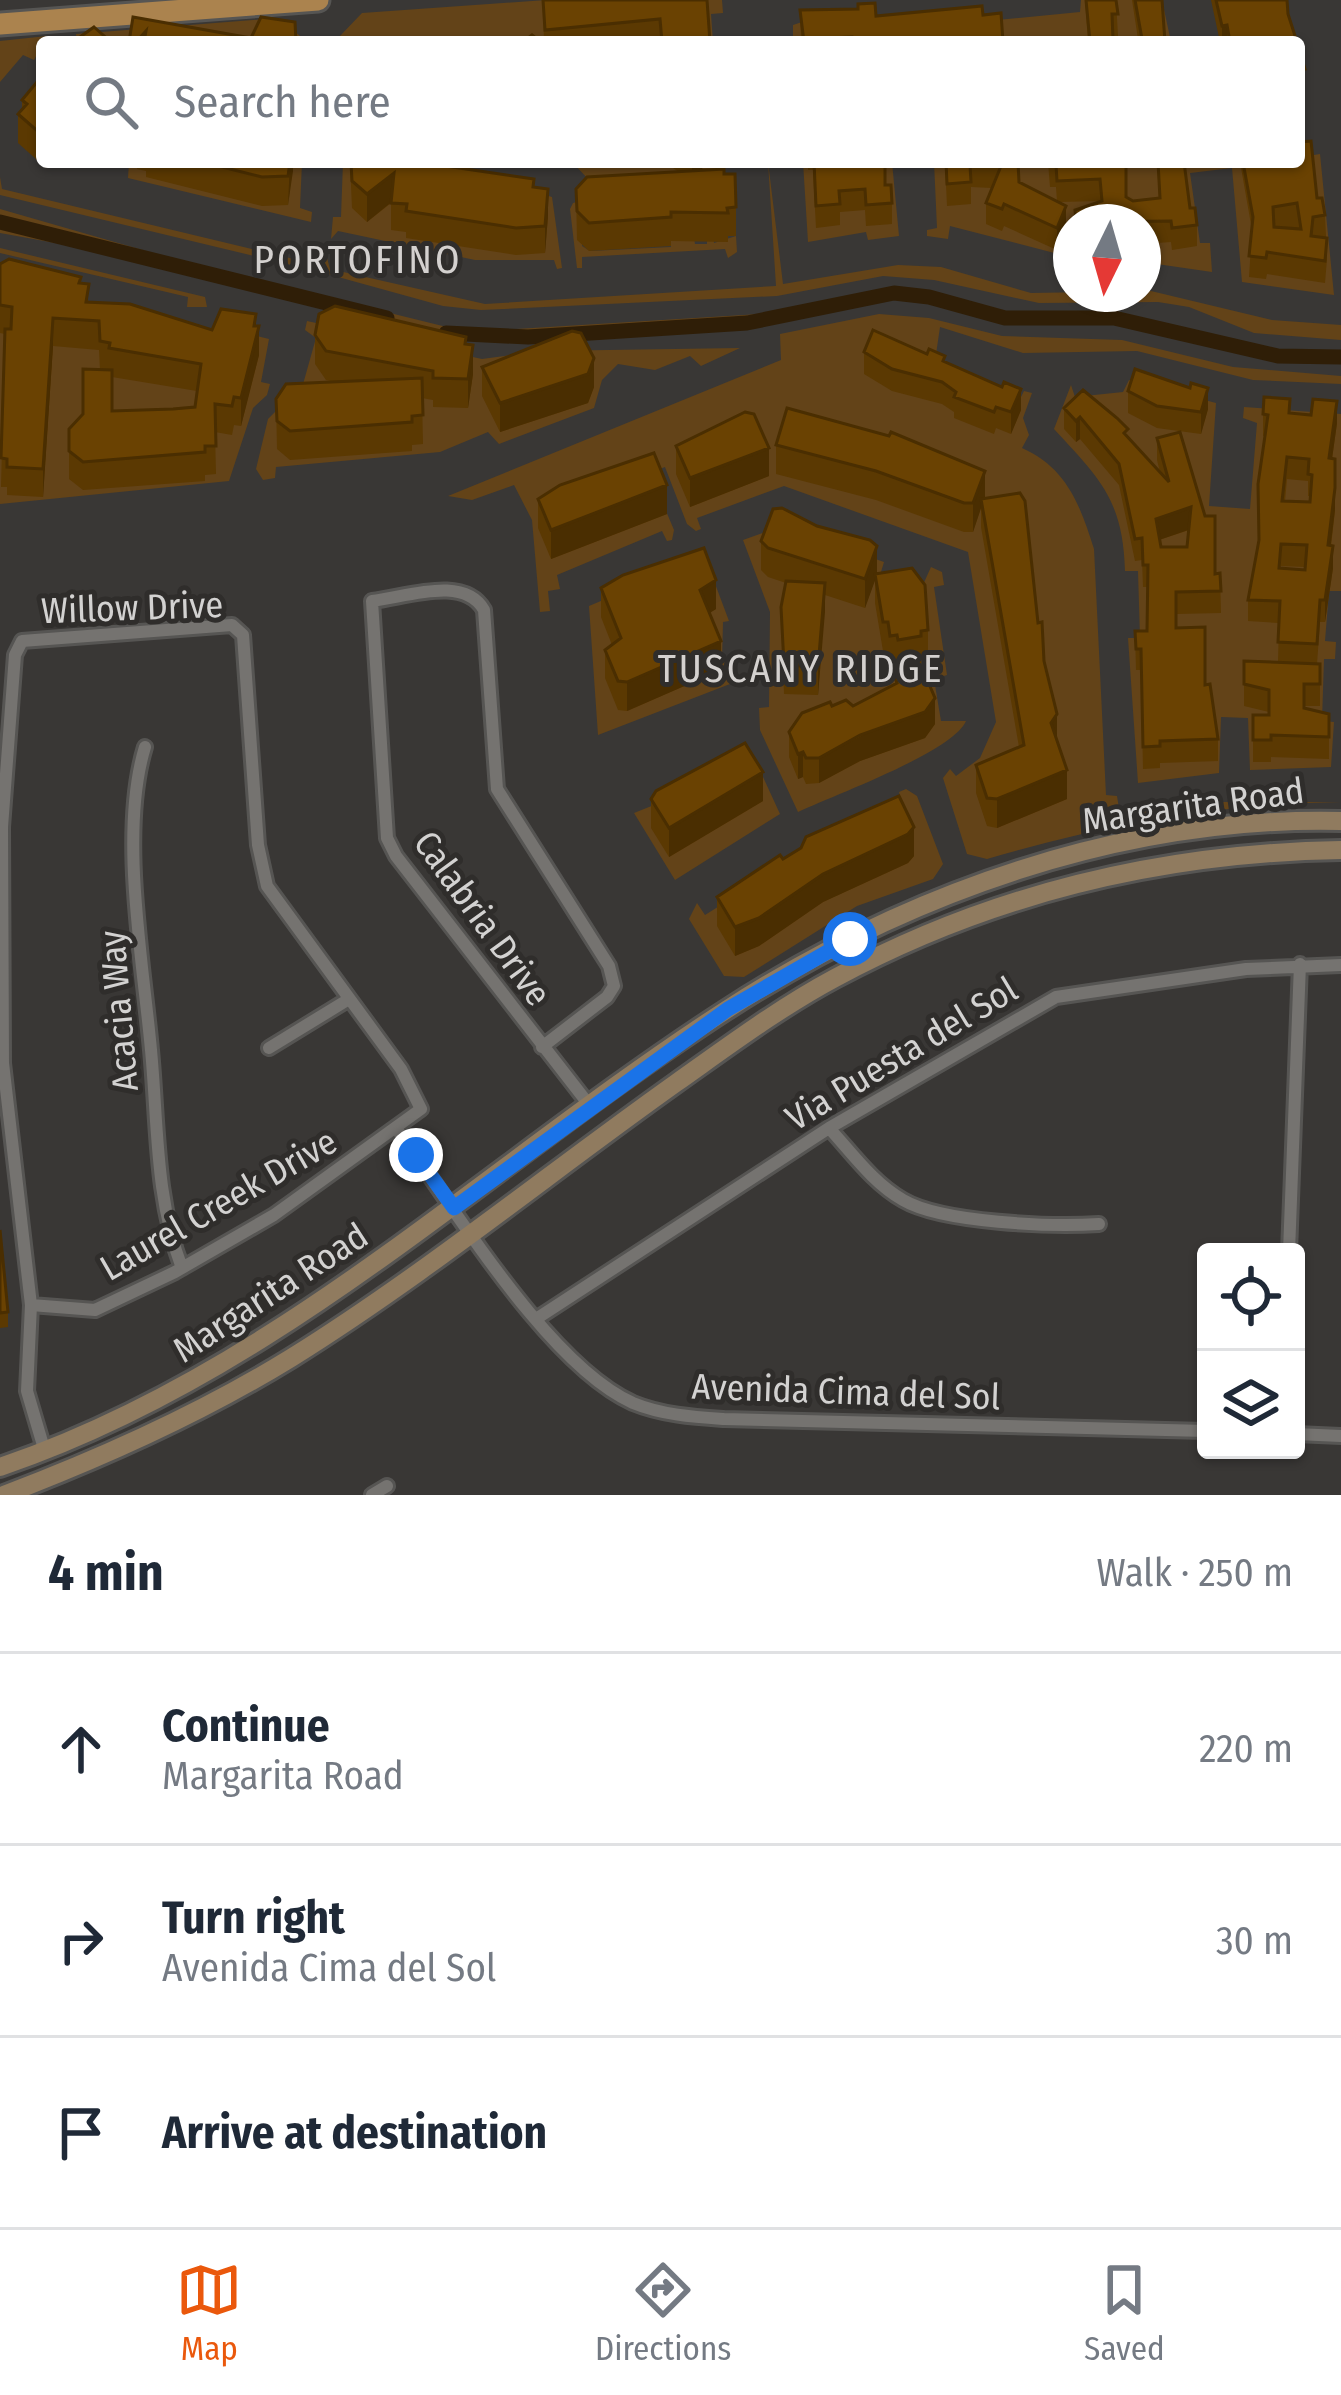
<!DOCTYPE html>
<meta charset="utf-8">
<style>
body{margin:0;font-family:"Fira Sans Condensed",sans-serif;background:#f2f2f3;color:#1f2937}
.controls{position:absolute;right:36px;bottom:36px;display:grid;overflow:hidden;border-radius:12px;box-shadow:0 3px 9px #0004}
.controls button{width:108px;height:108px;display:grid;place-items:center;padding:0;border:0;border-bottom:3px solid #e0e1e3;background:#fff;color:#1f2937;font:60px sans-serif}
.compass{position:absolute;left:1053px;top:204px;width:108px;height:108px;border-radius:50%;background:#fff;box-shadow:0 3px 9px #0004;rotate:185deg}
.stop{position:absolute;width:36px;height:36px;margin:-27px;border:9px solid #1a73e8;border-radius:50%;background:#fff}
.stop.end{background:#1a73e8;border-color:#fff;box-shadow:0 3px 12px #0008}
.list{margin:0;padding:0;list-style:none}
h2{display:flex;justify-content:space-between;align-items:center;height:156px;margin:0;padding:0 48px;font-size:51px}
h2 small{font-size:39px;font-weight:400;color:#747a83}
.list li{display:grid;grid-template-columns:78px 1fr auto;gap:36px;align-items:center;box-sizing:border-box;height:192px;padding:0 48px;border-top:3px solid #e0e1e3}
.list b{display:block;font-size:45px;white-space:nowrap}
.list p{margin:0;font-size:39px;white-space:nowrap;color:#747a83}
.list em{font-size:39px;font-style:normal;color:#747a83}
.icon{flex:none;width:66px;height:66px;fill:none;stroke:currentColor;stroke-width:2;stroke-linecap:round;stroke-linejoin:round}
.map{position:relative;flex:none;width:1341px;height:1495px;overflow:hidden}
.search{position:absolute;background:#fff;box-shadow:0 3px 9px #0004;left:36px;right:36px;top:36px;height:132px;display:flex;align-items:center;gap:30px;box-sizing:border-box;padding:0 42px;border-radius:12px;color:#747a83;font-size:45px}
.sheet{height:732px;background:#fff}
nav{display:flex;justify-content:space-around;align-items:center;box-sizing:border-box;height:168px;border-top:3px solid #e0e1e3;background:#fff;font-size:33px;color:#747a83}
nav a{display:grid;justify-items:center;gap:6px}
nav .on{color:#ea580c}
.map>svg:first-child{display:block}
.green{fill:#634318}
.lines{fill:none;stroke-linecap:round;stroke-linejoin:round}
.canal{stroke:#2f1e07;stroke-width:15}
.minor-casing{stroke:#565553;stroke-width:18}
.secondary-casing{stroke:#565553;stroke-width:24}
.primary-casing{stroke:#565553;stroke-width:27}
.minor{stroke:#757370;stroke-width:12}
.secondary{stroke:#907b5f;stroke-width:18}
.primary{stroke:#ab834e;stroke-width:21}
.wall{fill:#5b3902;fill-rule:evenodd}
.shaded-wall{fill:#4a2e01}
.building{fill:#6a4202;stroke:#4a2e01;stroke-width:3;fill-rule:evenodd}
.route{stroke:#1a73e8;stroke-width:15}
.labels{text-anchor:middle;stroke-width:10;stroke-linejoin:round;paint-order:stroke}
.street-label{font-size:36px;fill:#d3d2d1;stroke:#2f2d2b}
.neighbourhood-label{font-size:39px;letter-spacing:3px;fill:#d4d1cf;stroke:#2f2d2b}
</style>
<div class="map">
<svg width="1341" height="1495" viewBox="0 0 1341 1495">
<rect width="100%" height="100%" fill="#393735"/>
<!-- green -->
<path class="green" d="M546,0H722L723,13L711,14L713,42H340V36L362,13Z
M1081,0H1162L1171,42H793V25L802,22L934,26L1080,12Z
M279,18L307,42H77L76,34Z
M47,36L34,60L23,55L0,82V41Z
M1299,107L1308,156L1320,154L1334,295L1242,282L1232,168L1190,173L1200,243H1210L1212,272L1143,262V222H1071V264L1062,265V255L950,226L948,239L927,236V230L937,228L934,162H1299Z
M129,162H302L300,208L312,212L311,222L128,178Z
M343,162H435L552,197L562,268L557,269L554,260H475L338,231L331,239L333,217H341Z
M572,162H722L724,189L582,239V246L590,251L671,247V241L694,238L695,244H707V233H713L714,243L736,236L737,252L728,258L725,249L582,257V268H577L570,209L573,203L588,199L590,181Z
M768,162L783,284L898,265L941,267L1031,293L1151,291L1272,320L1341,325V340L1254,333L1189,307L1158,302L1039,303L934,280L883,276L777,296L481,310L443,306L320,272L327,258L330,269L485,304L776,286Z
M803,162H892L899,236L868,240L866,232L808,242Z
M0,177L2,189L294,259L300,250V267L0,195Z
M0,209L191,264L467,332L778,313L779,321L463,340L122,255L0,233Z
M0,248L205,297L207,307H187L188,297L0,253Z
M0,282L201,332L234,330L269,339L261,382L270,384L267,395L253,408L229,481L0,504Z
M879,314L929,318L1002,336L1122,340L1233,367L1341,376V384L1253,380L1137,351L1023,353L940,327L934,368L1019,401L1024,391L1032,393L1023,418L1029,435L1022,448C1067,468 1080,505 1094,549L1106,795L1117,796L1120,815L1222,802H1341C1217,804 1106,824 987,859L967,854L943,778L950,769L956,776L980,758L996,722L968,552L784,486L697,518L701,529L696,531L687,524L665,467L650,473L674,530L672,540L667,541L662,531L557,575L560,589L548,591L550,611L540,612L532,520L514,485L472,500L448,496L781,360L780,334Z
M307,321L482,359L542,351L740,348L701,366L690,356L655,370L618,364L602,380L594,408L499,444L488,432L440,452L276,467L275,478L263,480L256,469L268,419L284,403L298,402L316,338L305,330Z
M1129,380L1216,403L1209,506L1250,509L1257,423L1243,418L1244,407L1341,414V591H1329L1325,641L1336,642L1335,659H1324L1322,721L1334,722L1331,767L1250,770L1248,718L1221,717L1219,773L1138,783L1128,638H1140L1138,571H1125C1123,499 1099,478 1054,429L1071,385L1075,397L1123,392Z
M782,526L884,562L881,572L922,587L931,567L942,572L944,585L934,587L947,675L934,679L941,721H966C953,752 834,795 798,812L760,730L759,708L769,707L770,612L743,540Z
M705,557L729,621L723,622L722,662H731L730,684L598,735L589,606Z
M752,753L780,814L675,880L634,813L709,783Z
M906,789L917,796L943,864L933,879L857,906L744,977L724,976L689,919L697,903L705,915L794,859L902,805L899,792Z"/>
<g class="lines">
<!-- canal -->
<path class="canal" d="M0,222L387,318
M446,333L528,337L747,323L894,293L929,297L1005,318H1114L1278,356L1341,357"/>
<!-- minor casing -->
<g class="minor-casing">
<path id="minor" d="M145,747C119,832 143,961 151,1050C158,1124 155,1197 182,1268
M542,1047L607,997L614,986L609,966L497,789L484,610C464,575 407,597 372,601L387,838L396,856L590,1106
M269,1048L349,999
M829,1128C852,1153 873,1183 903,1200C942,1223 1053,1227 1099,1224
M398,1131C454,1207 548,1365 633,1403C662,1415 694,1417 724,1419L1206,1431
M1289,1252L1300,964
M31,1305L95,1310L175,1272L274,1215L421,1109L401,1069L267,886L258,845L243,635L232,625L22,641L15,655L2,827L3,1063L31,1305L27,1391L45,1452
M536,1319L829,1128L1056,997L1246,969L1341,965
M1296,1434L1341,1436
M372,1495L387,1486"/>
</g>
<!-- secondary casing -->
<g class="secondary-casing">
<path id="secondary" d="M0,1467C277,1373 485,1166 726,1010C907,893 1123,816 1341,821
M4,1495C104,1457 200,1414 291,1358C424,1275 548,1174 676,1083C727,1047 779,1008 835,978C993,893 1163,853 1341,850"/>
</g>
<!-- primary casing -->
<g class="primary-casing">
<path id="primary" d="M0,24L318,0"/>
</g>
<!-- minor -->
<use href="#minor" class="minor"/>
<!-- secondary -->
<use href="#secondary" class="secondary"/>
<!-- primary -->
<use href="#primary" class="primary"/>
</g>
<!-- wall -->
<path class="wall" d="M543,0H707L710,42H544Z
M1085,0H1116L1118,36H1113V40L1118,42H1088Z
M1132,0H1162L1164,37L1138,39Z
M1211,0H1287L1288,14L1297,42H1220Z
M800,10L876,16L983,15L1003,42H801Z
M1299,50L1305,69V91L1299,92Z
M42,76V162H52L46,168L18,143V114L22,109V100Z
M137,162H293L288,205L262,206L146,177V171L137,169Z
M350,162H394L396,165L534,188L548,216L545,253L516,255L406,238V232L391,230V203L367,222L352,208Z
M664,162H708L701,170L724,174L736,207V236H728V242L671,241V246L589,251L577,240L576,189L679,172Z
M808,162H885V185L892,203V224L866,226L865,210L840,212V225L816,228L813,170H808Z
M945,162H1018L1019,182L1057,201L1056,187H1050L1048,162H1139L1127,164L1126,197L1133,201L1159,198L1157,162H1184L1190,208L1197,225V246L1172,250L1171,242L1143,244V222H1075V210L1100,201L1059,202L1066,228L1057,250L1004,226L1002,231L986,224V203L992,188L971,187V204L947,206Z
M1240,162H1299L1325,215L1327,259L1325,283L1267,274L1266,279L1249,277L1252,230Z
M0,264L81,283L89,302L212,330L256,326L259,355L241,426L234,425L232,435L215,432L216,474L205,475V481L83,490L69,479V429L83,414L100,370L99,350L53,346L43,497L7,495V487H1L5,334L0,333ZM112,377L197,391L195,407L112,411Z
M315,335L466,344L473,374L468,408L433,407V400L422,398L423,444L412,445V451L290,460L277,449L276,399L335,382L326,380L315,364Z
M864,352L945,362L1021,410L1011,434L996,428L994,434L954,418V412L942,404L892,391L864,374Z
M482,367L594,387L588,403L500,432L482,396Z
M1128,391L1208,409L1201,434L1157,428L1128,413Z
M1064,408L1128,437L1160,472L1157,460V438L1215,574L1220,573L1221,613L1176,614V628L1205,685L1218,739V761L1160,763V768L1143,769L1141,670H1136L1135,631H1147L1148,587H1143L1142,560L1135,561L1119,485L1080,439L1076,442L1064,429ZM1189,530L1187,547H1161L1159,540Z
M1290,413L1337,423L1332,459L1335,510L1331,546L1333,568L1325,622H1320L1317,664H1320V706H1304V708L1329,714V759L1271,757V762H1253V715H1269V712L1244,706V661L1278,662L1279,623L1248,621V600L1259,543L1265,436H1263V414ZM1287,479L1308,481V496H1310V502L1285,501ZM1281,566L1305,567V570L1280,569Z
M776,445L985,498L1038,623L1067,799L997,828L987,826L976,793V765L1019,747L981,527V508L973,532H964L876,500L776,474Z
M676,446L769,476L690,507L676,474Z
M538,499L667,514L551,559L538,528Z
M761,541L877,574L928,630V659H921V665L898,669L897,664L890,665L888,651H883L875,603V579L865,608L825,595L818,695L784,694L781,607L786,583L768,577L761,570Z
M601,588L716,609L709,613L721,670L627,711L618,710L605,678V650L612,645L601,617Z
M895,678L935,724L925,738L860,761L819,783L806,784L803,777L798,779L789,757V732L832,706H853L895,684Z
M651,799L763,801L669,857L651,828Z
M914,856L908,863L823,902L759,946L735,956L717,926V897L783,859Z
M0,1230L8,1312V1327L0,1328Z"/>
<!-- shaded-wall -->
<path class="shaded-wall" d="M1227,25V42H1222V26Z
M290,162H293V171L288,205Z
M692,162H708L692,180Z
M394,173V200L367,222V194Z
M548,189V216L545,253V226Z
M1066,206V228L1057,250V228Z
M256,314V340L259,326V355L241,426V398Z
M53,318V346L43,497V469Z
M473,345V374L468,408V379Z
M594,358V387L588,403L500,432V403Z
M1208,388V409L1201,434V412Z
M1021,389V410L1011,434V412Z
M1337,401V423L1329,480V458Z
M1080,417V439L1076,442V421Z
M769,448V476L690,507V478Z
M985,471V499H981V508L973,532V503Z
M667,485V514L551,559V530Z
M1335,488V510L1328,567V545Z
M1191,507V529L1156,541V519Z
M877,546V575L865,608V579Z
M1333,546V568L1325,622V600Z
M716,580V609L700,619V590Z
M825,583V612L818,695V667Z
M721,641V670L627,711V682Z
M935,698V724L925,738L860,761L819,783V758Z
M1057,714V743L1051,723Z
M803,752V777L798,779V754Z
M1067,770V799L997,828V799Z
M763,772V801L669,857V828Z
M914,827V856L908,863L823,902L759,946L735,956V927L823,874Z"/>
<!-- building -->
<path class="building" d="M543,0H707L710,42H662L660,19L545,30Z
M1086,0H1116L1118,14H1112L1113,40L1118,42H1090Z
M1135,0H1162L1165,42H1138V40L1142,39Z
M1216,0H1287L1288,14L1297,42H1230L1227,25L1222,26Z
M875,3L876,16L982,6L983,15L1001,13L1003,42H853L852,37L826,38V42H804L800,10L858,9V4Z
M133,17L251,38L261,17L295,22L296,42H144L146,31L136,42H129Z
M94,27L111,42H73Z
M532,35L541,42H523Z
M1299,50L1305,69L1299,70Z
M42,76V135L18,114L27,104L22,100Z
M1311,141L1317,198H1322L1325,215L1313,217L1311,236L1327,238L1325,261L1267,252L1266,258L1249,256L1253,217L1243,162H1299V142ZM1297,203L1301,229L1274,227L1273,207Z
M202,162H290L288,176L262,177Z
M351,162H394L396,165L425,163L534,179L533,187L548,189L545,226L516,228L406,211L407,204L391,203L394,173L367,194L352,181Z
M814,162H885V185H891L892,203L866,205L865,189L839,191L840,204L816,206Z
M946,162H1018L1019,182L1066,206L1057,228L1004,204L1002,209L986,203L1001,166L970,165L971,182L947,184Z
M1050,162H1126V197L1133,201L1160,198L1158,162H1184L1190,208H1195L1197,225L1172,228L1171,221L1076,222L1075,210L1102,201L1100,179L1057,181L1056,165H1050Z
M724,169V174H735L736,207L727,208L728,213L671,212V217L589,223L577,211L576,189L587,177Z
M9,259L81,277L79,283L89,284L86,302L130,304L212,330L221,309L256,314L254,326H259L241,398L234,397L232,406L215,404L216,446H205V452L83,462L69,451V429L83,414V369L112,370V411L173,409L195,407L201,364L109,348L110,343L100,341L99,321L53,318L43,469L7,467V459L1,458L5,329H11L12,307L0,305V264Z
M335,306L466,337L465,344L473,345L468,379L433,378V371L326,351L315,335L319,314Z
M873,330L927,354L929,349L945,356L943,361L1002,387L1004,382L1021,389L1011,412L996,407L994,412L954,397L956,392L942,382L892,369L864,352Z
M572,331L581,333L594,358L588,374L500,403L482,367Z
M1135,369L1190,388L1191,383L1208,388L1201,412L1157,406L1128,391Z
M422,378L423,415L412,416V422L290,431L277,421L276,399L286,384Z
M1083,390L1117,418L1128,429L1124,433L1169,482L1157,438L1180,432L1205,516H1215V574L1220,573L1221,591L1176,592V628L1205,627V685L1210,684L1218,739L1160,741V746L1143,747L1141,649H1136L1135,631H1147L1148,565H1143L1142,538L1135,539L1119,464L1080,417L1076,421L1064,408ZM1191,507L1187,547H1161L1156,519Z
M1264,397L1290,399L1289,413L1311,415L1313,399L1337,401L1329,458L1335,459V488L1328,545L1333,546L1325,600H1320L1317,644L1278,642L1280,601L1248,600L1259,540L1258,484L1268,415L1263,414ZM1287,457L1309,459L1308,474L1312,475L1310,502L1282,501ZM1281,544L1307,545L1305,570L1279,568Z
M787,408L889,436L891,432L985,471L973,503H964L876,471L776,445Z
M745,412L754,414L769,448L690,478L676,446Z
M654,453L667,485L551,530L538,499L560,485Z
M1020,493L1025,501L1038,623L1042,622L1044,661L1057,714L1051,723L1067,770L997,799L987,798L976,765L1024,745L981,499Z
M782,508L817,526L870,540L877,546L865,579L768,548L761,541L773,509Z
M704,548L716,580L700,590L721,641L627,682L618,681L605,650L621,638L601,588L623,575Z
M912,568L925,585L928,630L921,631V636L898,640L897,635L890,636L888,622H883L875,574Z
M786,581L825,583L818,667L784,665L781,607Z
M1244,661L1320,664V684H1304V708L1329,714V737L1271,735V740H1253V715H1269V690L1244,684Z
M923,670L935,698L925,712L860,735L819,758H806L803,752L798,754L789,732L802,713L830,702L832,706L846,700L853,706L897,683L895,678Z
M745,743L763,772L669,828L651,799L656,791Z
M899,796L914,827L908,834L823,874L759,918L735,927L717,897L780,855L783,859L801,848L806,837Z
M0,1230L8,1312L0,1313Z"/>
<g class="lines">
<!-- route -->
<path class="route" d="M416,1155L454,1208L728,1009L850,939"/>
</g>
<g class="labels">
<!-- street labels -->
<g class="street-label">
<text transform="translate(132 607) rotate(-2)" y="13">Willow Drive</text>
<text transform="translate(1193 805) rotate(-8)" y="13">Margarita Road</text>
<text transform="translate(483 918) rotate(54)" y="13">Calabria Drive</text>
<text transform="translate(118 1011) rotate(-95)" y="13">Acacia Way</text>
<text transform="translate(901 1053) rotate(-31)" y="13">Via Puesta del Sol</text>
<text transform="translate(218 1204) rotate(-30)" y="13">Laurel Creek Drive</text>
<text transform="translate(270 1292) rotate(-33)" y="13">Margarita Road</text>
<text transform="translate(846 1391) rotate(2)" y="13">Avenida Cima del Sol</text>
</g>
<!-- neighbourhood labels -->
<g class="neighbourhood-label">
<text x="358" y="273">PORTOFINO</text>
<text x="801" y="682">TUSCANY RIDGE</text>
</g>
</g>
</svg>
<div class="controls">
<button><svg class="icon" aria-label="locate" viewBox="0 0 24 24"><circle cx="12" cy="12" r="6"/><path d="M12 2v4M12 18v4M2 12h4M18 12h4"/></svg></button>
<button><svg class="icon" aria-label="layers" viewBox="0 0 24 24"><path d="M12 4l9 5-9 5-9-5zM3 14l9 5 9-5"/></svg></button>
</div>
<svg class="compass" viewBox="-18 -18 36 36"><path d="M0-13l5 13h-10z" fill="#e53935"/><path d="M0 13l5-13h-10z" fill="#747a83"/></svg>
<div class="stop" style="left:850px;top:939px"></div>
<div class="stop end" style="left:416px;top:1155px"></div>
<div class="search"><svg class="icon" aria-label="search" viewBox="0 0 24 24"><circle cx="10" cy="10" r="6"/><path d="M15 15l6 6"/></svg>Search here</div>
</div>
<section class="sheet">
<h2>4 min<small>Walk · 250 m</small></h2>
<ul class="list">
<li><svg class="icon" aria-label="ahead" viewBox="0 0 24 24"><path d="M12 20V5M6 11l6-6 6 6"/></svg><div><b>Continue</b><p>Margarita Road</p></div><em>220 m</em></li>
<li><svg class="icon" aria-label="right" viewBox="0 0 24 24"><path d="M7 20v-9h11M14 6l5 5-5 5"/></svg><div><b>Turn right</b><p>Avenida Cima del Sol</p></div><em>30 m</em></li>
<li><svg class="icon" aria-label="arrive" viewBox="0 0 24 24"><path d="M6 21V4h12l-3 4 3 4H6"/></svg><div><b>Arrive at destination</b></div></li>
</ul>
</section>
<nav>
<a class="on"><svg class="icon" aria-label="map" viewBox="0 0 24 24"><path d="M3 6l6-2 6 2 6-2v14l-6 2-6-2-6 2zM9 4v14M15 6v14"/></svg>Map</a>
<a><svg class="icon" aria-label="directions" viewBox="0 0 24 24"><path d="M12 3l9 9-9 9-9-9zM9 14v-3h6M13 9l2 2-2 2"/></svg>Directions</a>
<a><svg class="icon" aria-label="saved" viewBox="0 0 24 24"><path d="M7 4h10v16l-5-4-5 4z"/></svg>Saved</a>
</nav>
